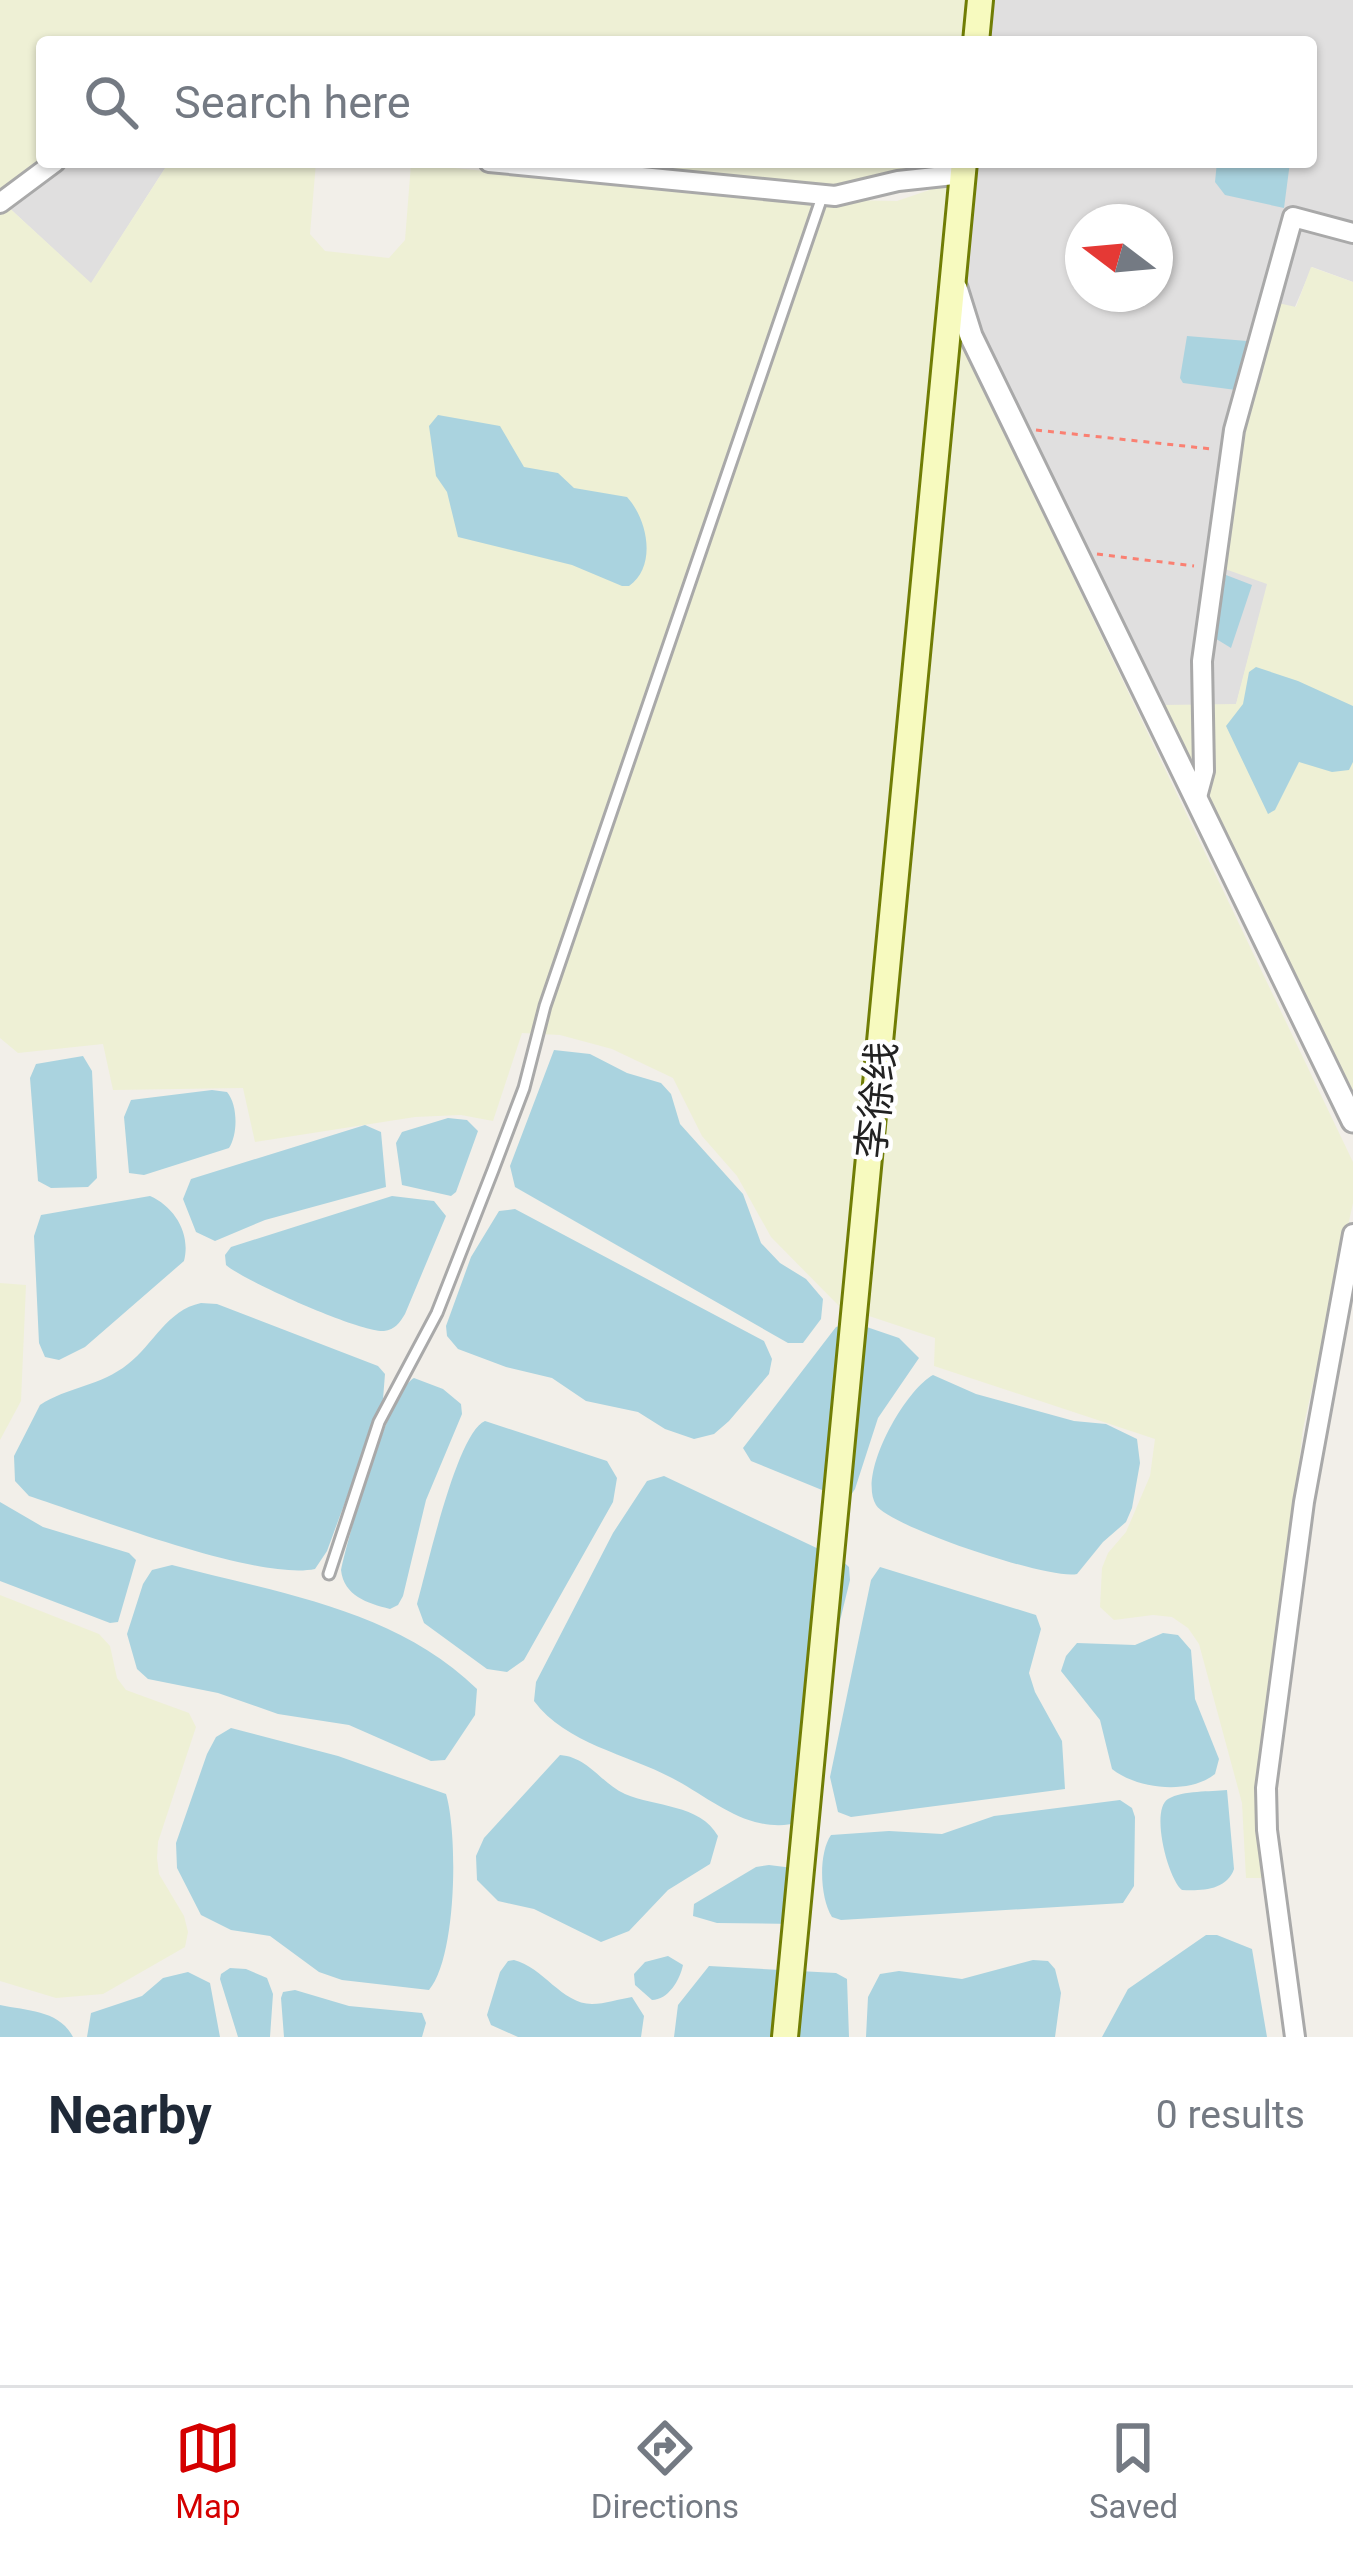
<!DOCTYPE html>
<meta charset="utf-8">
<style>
body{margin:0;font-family:Roboto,"Noto Sans SC",sans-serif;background:#f2f2f3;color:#1f2937}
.compass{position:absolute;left:1065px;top:204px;width:108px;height:108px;border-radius:50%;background:#fff;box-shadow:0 3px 9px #0004;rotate:286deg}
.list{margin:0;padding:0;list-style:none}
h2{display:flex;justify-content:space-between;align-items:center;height:156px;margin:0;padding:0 48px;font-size:51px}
h2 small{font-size:39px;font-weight:400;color:#747a83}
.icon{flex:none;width:66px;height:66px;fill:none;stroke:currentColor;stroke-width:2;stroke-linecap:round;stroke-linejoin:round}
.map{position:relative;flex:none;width:1353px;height:2037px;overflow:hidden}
.search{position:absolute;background:#fff;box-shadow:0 3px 9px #0004;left:36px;right:36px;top:36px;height:132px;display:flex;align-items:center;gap:30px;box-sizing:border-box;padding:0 42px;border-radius:12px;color:#747a83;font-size:45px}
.sheet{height:348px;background:#fff}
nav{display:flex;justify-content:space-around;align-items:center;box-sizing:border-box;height:168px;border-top:3px solid #e0e1e3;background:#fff;font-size:33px;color:#747a83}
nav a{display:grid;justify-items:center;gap:6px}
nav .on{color:#d40000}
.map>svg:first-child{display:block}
.residential{fill:#e0dfdf;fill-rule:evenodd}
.farmland{fill:#eef0d5}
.water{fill:#aad3df}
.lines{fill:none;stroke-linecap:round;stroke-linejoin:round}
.service-casing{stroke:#a9a9a9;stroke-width:15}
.minor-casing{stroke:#a9a9a9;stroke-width:24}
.tertiary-casing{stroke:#a9a9a9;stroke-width:27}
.secondary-casing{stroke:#707d05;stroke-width:30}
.path{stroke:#fa8072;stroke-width:3;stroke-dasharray:6 6;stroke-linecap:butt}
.service{stroke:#fff;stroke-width:9}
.minor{stroke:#fff;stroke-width:18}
.tertiary{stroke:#fff;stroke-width:21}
.secondary{stroke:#f7fabf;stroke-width:24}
.labels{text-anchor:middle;stroke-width:9;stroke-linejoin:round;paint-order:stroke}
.street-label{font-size:39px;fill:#222;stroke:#fff}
</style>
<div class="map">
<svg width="1353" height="2037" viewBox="0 0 1353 2037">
<rect width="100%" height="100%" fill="#f2efe9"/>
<!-- residential -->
<path class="residential" d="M990,0H1353V282L1312,267L1242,431L1268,583L1236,705H1163L999,368L971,308L965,271L975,162H1311V42H987ZM1083,222H1155V294H1083Z
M63,162H169L91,284L5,204Z"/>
<!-- farmland -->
<path class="farmland" d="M0,0H965L962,42H42V162L0,198Z
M169,162H316L310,234L325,251L389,258L405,240L411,164L789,199L897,201L947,184L939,268L944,307L1353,1162V1203L1303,1429L1260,1787L1262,1878H1246L1242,1803L1199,1644L1188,1628L1172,1617L1153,1615L1114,1620L1100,1607L1102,1568L1108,1553L1126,1532L1150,1476L1155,1439L934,1366L935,1338L839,1306L771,1237L737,1176L702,1136L673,1078L612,1049L560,1035L522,1033L493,1121L461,1115L415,1117L255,1142L243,1088L113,1090L103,1044L18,1053L0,1038V207L5,204L91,283Z
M560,162H952L951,169L837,189Z
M1311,267L1353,282V1091L1163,705L1236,704L1267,584L1225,569L1242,431L1261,379L1278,303L1296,307Z
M0,1283L26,1285L21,1401L0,1440Z
M0,1595L99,1634L110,1646L117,1678L126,1690L189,1713L196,1727L158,1842L157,1858L159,1874L184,1916L188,1932L185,1947L103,1994L56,1998L0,1981Z"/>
<!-- water -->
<path class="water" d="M1217,162H1290L1284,208L1225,195L1215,182Z
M1187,336L1247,341L1251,345L1236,390L1183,383L1180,378Z
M438,415L500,426L524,467L558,473L574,488L627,497C648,520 657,566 629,586H622L572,565L458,537L447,492L436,476L429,426Z
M1226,575L1252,585L1231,648L1213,637Z
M1256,667L1298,681L1353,706V762L1349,770L1332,772L1299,762L1275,810L1268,814L1226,726L1243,704L1249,672Z
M554,1050L590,1054L627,1073L661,1083L671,1094L680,1124L743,1194L761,1243L780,1263L806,1279L823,1299L821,1319L803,1343H788L515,1187L510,1166Z
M83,1056L92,1071L97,1178L88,1187L51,1188L38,1181L30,1078L36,1064Z
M212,1090L227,1092C238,1105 238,1134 229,1148L144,1175L129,1173L124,1117L131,1100Z
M448,1118L467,1120L478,1131L456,1192L451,1196L402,1185L396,1143L402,1132Z
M365,1125L381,1132L386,1187L265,1220L215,1241L196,1232L183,1199L191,1179Z
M150,1196C175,1207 191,1234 184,1261L85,1347L59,1360L45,1357L39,1343L34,1236L41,1215Z
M392,1196L434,1201L446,1216L405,1314C400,1322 395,1330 384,1331C361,1333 244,1281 226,1265L225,1255L231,1247Z
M515,1209L764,1341L772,1359L769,1374L729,1421L714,1434L694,1439L665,1429L638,1412L586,1401L552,1378L506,1367L458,1349L447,1336L446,1326L471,1257L499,1211Z
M201,1303L217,1304L378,1366L385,1374L383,1399L327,1551L315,1569C257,1581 91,1516 29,1496L15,1481L14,1456L40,1405C67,1387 101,1386 128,1364C153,1345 167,1310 201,1303Z
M852,1322L899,1338L919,1358L878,1418L855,1489L849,1498L844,1499L751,1461L743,1448L836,1327Z
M933,1375L976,1394L1074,1421L1106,1424L1137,1439L1140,1463L1132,1508L1126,1522L1103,1542L1077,1574C1052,1581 890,1527 876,1505C857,1474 905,1390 933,1375Z
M414,1378L443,1389L461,1404L462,1414L426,1500L403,1596L398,1605L390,1609C367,1603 344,1596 341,1570C348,1536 389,1391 414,1378Z
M485,1421L607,1461L617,1478L613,1502L524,1660L507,1672L487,1669L424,1623L417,1604C427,1569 457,1432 485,1421Z
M664,1476L840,1559L849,1567L850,1580L823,1690L801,1821C786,1827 771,1826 755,1822C726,1814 699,1792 672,1778C627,1754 566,1744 534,1701L536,1682L613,1533L647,1481Z
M0,1502L43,1527L129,1553L136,1560L118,1622L110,1623L0,1581Z
M172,1565C278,1593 395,1609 477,1689L475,1715L445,1760L431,1761L349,1725L278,1714L218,1693L148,1679L137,1669L127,1634L143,1584L152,1570Z
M880,1567L1036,1615L1041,1629L1029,1673L1035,1692L1062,1741L1065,1789L851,1817L838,1812L830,1777L871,1580Z
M1163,1633L1178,1635L1191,1650L1195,1699L1219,1759L1215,1774C1189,1795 1137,1789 1112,1769L1100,1720L1061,1671L1066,1656L1077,1643L1135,1645Z
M231,1728L338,1756L446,1794C458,1834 457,1957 429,1990L342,1980L319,1972L270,1936L231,1930L201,1915L177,1868L176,1843L207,1754L216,1737Z
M560,1755C588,1757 601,1783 625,1794C655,1807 700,1804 718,1836L710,1864L668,1890L629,1931L601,1942L534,1909L498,1901L477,1880L476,1856L484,1838Z
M1227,1790L1234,1869C1227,1890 1202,1891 1182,1890C1168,1879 1150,1810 1168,1799C1184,1790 1210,1792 1227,1790Z
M1120,1800L1132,1808L1135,1817L1134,1886L1123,1903L841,1920L832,1917C820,1898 818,1854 831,1835L889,1831L942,1834L994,1816Z
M769,1865L793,1868L795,1924L717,1923L693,1916L694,1904L756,1867Z
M1206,1935H1217L1252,1949L1267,2037H1102L1128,1989Z
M668,1956L683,1965C680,1980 668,2000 652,2000L635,1985L634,1974L645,1962Z
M514,1960C543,1967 562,2004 592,2004C605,2004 619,1999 632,1997L644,2016L641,2037H518L491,2025L487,2015L500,1972L508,1961Z
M1033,1960L1048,1961L1055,1969L1061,1993L1055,2037H866L868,1997L880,1974L899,1971L962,1979Z
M709,1966L836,1973L847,1979L849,2037H674L678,2005Z
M230,1968L246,1969L267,1978L273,1994L270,2037H238L220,1979L221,1974Z
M188,1972L210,1983L220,2037H87L91,2013L142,1996L163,1978Z
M295,1990L349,2006L422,2013L426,2023L422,2037H284L281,1998L283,1992Z
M0,2005C28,2011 59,2010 73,2037H0Z"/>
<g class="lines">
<!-- service casing -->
<g class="service-casing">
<path id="service" d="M329,1574L379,1422L437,1313L493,1170L524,1088L545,1006L822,197"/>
</g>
<!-- minor casing -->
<g class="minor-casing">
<path id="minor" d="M489,162L835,196L898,181L963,174
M0,203L55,162
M1197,797L1204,771L1202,661L1234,430L1293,217L1353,233
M1295,2037L1267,1830L1266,1788L1304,1502L1353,1234"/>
</g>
<!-- tertiary casing -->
<g class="tertiary-casing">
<path id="tertiary" d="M956,288L971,336L1353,1121"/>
</g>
<!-- secondary casing -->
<g class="secondary-casing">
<path id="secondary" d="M976,42L980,0
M785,2037L964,162"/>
</g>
<!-- path -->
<path class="path" d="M1036,430L1212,449
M1097,554L1194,566"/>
<!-- service -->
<use href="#service" class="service"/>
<!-- minor -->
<use href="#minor" class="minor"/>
<!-- tertiary -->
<use href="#tertiary" class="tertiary"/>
<!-- secondary -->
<use href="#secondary" class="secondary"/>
</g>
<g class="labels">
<!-- street labels -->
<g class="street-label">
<text transform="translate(876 1100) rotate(-84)" y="14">李徐线</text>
</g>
</g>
</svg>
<svg class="compass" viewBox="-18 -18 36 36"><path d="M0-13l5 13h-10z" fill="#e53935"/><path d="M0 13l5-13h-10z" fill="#747a83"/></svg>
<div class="search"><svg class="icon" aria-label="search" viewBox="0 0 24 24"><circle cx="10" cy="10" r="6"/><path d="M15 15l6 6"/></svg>Search here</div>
</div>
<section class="sheet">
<h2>Nearby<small>0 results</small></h2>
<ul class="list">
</ul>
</section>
<nav>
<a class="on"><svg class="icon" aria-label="map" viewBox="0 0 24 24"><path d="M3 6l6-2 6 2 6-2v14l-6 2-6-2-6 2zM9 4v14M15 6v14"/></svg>Map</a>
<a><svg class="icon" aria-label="directions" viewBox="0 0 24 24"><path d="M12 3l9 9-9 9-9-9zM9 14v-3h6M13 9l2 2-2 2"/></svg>Directions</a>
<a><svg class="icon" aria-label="saved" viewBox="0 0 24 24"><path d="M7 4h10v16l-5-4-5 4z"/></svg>Saved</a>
</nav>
